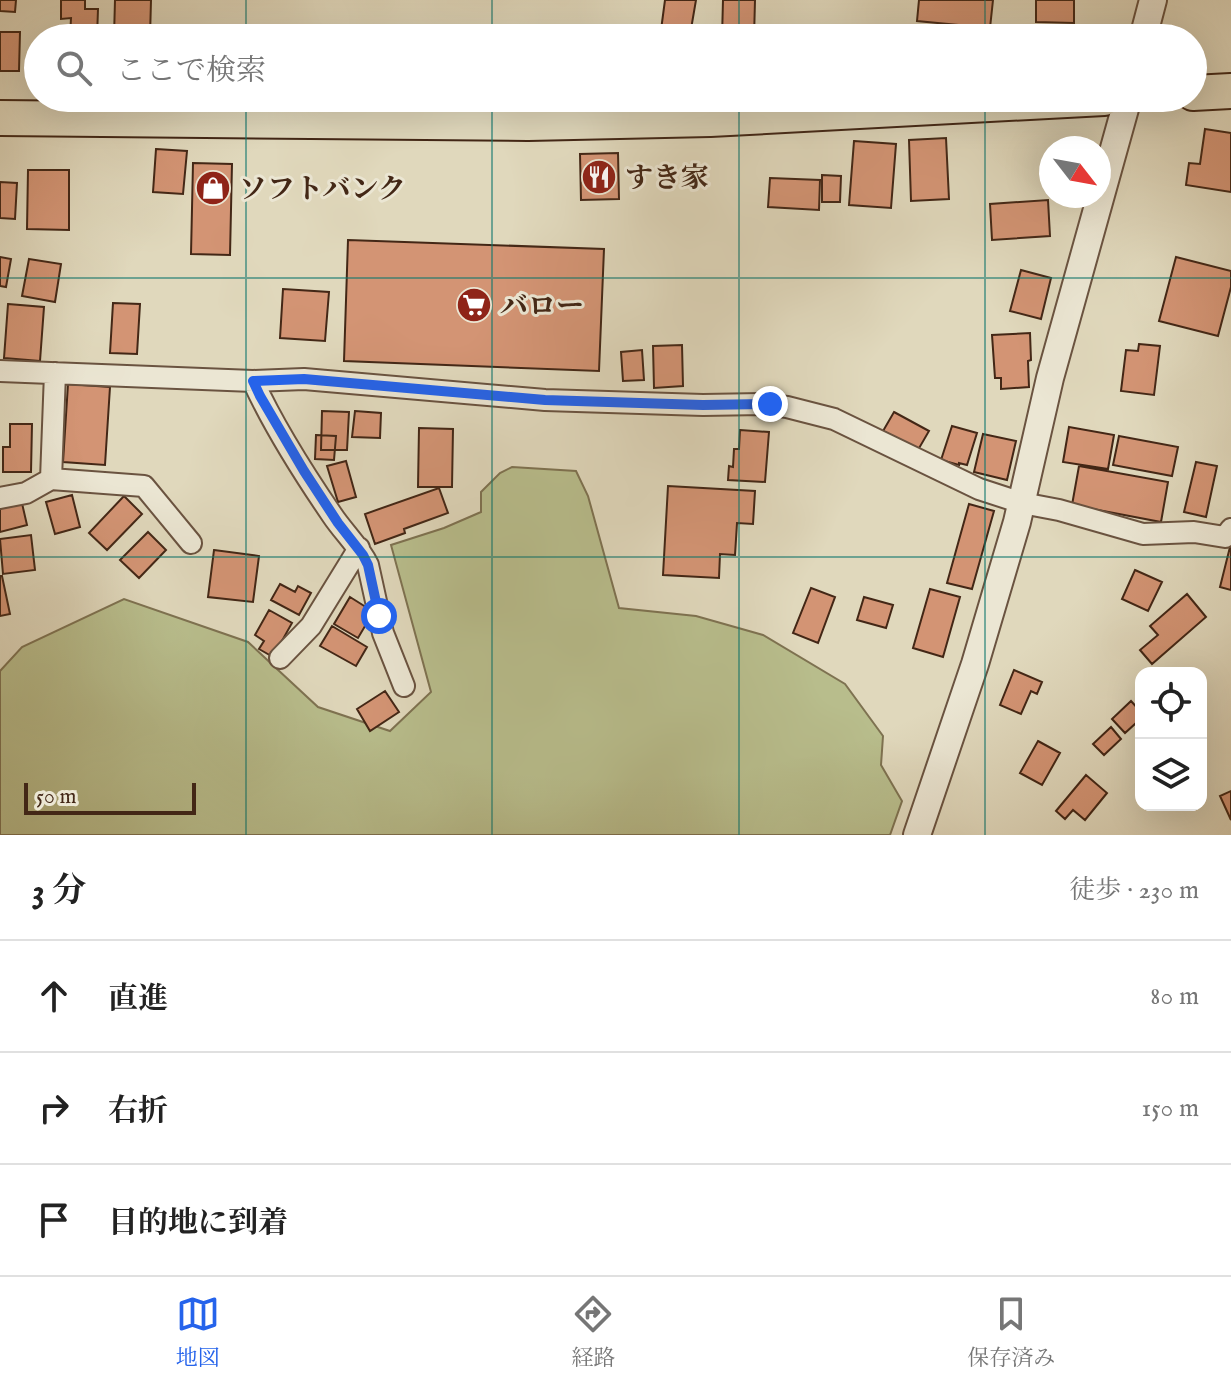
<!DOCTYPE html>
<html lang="ja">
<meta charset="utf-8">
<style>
body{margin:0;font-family:"IM FELL English","Noto Serif JP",serif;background:#f6f6f6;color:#222}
.controls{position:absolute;right:24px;bottom:24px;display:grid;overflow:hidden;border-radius:16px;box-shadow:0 8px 32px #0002}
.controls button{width:72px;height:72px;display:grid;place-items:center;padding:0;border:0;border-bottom:2px solid #e0e0e0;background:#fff;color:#222;font:40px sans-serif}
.compass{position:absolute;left:1039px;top:136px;width:72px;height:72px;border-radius:50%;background:#fff;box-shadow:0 8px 32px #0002;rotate:121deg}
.scale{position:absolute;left:24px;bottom:20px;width:172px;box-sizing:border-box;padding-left:8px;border:4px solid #432716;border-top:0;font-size:22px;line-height:28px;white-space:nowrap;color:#432716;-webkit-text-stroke:6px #ebe6d3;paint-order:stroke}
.stop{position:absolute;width:24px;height:24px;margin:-18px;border:6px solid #2563eb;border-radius:50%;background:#fff}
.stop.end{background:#2563eb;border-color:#fff;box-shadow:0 2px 8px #0008}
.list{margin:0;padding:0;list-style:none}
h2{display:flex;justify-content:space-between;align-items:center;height:104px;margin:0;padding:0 32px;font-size:34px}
h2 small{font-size:26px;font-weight:400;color:#767676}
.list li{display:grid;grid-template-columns:52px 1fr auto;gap:24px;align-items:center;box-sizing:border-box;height:112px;padding:0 32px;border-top:2px solid #e0e0e0}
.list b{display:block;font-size:30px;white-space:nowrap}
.list em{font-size:26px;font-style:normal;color:#767676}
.icon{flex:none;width:44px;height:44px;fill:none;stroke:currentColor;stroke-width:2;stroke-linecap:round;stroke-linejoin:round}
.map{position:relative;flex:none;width:1231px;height:835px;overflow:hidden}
.search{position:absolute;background:#fff;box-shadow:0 8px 32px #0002;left:24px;right:24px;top:24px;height:88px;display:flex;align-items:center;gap:20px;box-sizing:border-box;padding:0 28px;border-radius:44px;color:#767676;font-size:30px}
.sheet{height:440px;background:#fff}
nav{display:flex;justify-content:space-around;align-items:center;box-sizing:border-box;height:112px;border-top:2px solid #e0e0e0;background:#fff;font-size:22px;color:#767676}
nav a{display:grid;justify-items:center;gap:4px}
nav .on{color:#2563eb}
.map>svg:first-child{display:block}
.green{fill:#b8bd8c;stroke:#7e7251;stroke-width:2}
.building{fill:#d39474;stroke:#432716;stroke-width:2}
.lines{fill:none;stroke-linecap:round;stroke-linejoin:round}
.minor-casing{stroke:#6a5340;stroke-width:24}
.tertiary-casing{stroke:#6a5340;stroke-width:30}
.trunk-casing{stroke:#432716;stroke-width:38}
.minor{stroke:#ebe6d3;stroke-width:20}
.tertiary{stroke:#ebe6d3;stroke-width:26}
.trunk{stroke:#e0d8bc;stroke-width:34}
.route{stroke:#2563eb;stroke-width:10}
.grid{fill:none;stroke:#0f766e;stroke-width:2;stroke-opacity:0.55}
.labels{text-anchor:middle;stroke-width:6;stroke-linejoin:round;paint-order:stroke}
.poi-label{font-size:28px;font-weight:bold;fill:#432716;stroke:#ebe6d3;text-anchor:start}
</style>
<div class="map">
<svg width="1231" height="835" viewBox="0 0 1231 835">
<rect width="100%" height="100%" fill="#e0d8bc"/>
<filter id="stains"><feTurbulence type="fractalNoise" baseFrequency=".0025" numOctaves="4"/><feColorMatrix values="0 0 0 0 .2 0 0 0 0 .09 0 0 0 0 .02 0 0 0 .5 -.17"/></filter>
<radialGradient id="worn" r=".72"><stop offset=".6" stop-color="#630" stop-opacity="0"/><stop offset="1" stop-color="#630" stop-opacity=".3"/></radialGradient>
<!-- green -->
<path class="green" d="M512,467L576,471L588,496L619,608L696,616L763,635L845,684L883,736L881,765L902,801L890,835H0V671L22,647L124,599L248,642L318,707L390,731L431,692L391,545L444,528L481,512V492L500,473Z"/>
<!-- building -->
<path class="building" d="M0,0H16L15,12L0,11Z
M61,0H85V9H98L97,38H70L71,18L61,19Z
M115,0H151L150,37H114Z
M665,0H696L690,35L661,30Z
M723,0H755L754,38H722Z
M919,0H993L990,28L917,21Z
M1036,0H1074V23L1036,22Z
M0,32H20L19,71H0Z
M1205,129L1231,133V192L1186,185L1189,163L1200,164Z
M946,138L949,199L911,201L909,140Z
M854,141L896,144L891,208L849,205Z
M156,149L187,151L183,194L153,192Z
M618,153L619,199L581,200L580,154Z
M193,163L232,164L230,255L191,254Z
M28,170H69V230L27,229Z
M822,175L841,176L840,202H822Z
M770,178L820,180L819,210L768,207Z
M0,182L17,183L15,219L0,218Z
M1048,200L1050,236L992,240L990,204Z
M348,240L604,249L599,371L344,361Z
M0,257L11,259L6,287L0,286Z
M1176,257L1231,271V287L1218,336L1159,321Z
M29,259L61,264L55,302L22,296Z
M1021,270L1051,278L1041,319L1010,311Z
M283,289L329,292L325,341L280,338Z
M113,303L140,304L137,354L110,353Z
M8,304L44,307L40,361L4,358Z
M1030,333L1031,360L1028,361L1029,387L1001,389V378H995L992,335Z
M1139,344L1160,346L1154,395L1121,391L1126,350L1138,351Z
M682,345L683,386L654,388L653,346Z
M642,350L644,380L623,381L621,352Z
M68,384L110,387L105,465L63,462Z
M322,411L349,412L347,450H321Z
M355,411L381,413L380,438L352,437Z
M894,412L929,431L918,450L883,431Z
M10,424H32L31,472H3V447H10Z
M952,426L977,433L967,465L959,463V465L941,460Z
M1069,427L1114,435L1108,469L1063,462Z
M419,428L453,429L452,487H418Z
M740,430L769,432L765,482L728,480L729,466L733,467L734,449H739Z
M983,434L1016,441L1007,480L974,472Z
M316,435L336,436L334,460L315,459Z
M1119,436L1178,447L1172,476L1113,465Z
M346,461L356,497L338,502L327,466Z
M1196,462L1217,466L1206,517L1184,512Z
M1079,466L1168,482L1161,522L1072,505Z
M668,486L755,491L753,524L737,523L735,555L720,554L719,578L663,575Z
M439,488L448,513L404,529L405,533L375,544L365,514Z
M72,495L80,527L55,534L46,502Z
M124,496L142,514L107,550L89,533Z
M21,499L27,525L0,532V505Z
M969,504L994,511L972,589L947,583Z
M148,532L166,550L139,578L120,560Z
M31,535L35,570L3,574L0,539Z
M1231,543V590L1220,587Z
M214,550L259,556L253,602L208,597Z
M1135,570L1162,582L1148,611L1122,599Z
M0,576H2L10,614L0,616Z
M280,584L295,592L298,586L311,593L299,615L271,600Z
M811,588L835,597L818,643L793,633Z
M930,589L960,597L943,657L913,648Z
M1187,594L1206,617L1152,664L1140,650L1158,635L1150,626Z
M350,597L369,609L364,618L368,621L358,638L334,624Z
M864,597L893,605L886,628L857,620Z
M269,610L292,623L273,657L259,649L264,641L255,635Z
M332,626L367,647L356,666L320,646Z
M1014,670L1042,682L1037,694L1031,691L1021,714L1000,705Z
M385,691L399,712L370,731L357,709Z
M1131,701L1141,712V727L1139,728L1135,724L1125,733L1112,719Z
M1111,727L1121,739L1104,755L1093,744Z
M1038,741L1060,753L1042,785L1020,773Z
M1086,775L1107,793L1085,820L1073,810L1065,819L1056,811Z
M1231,791V820L1220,796Z"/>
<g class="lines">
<!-- minor casing -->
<g class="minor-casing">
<path id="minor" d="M0,371L253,381L304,379L545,400L703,405L762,404L787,407L834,419L979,489L1022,503L1059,510L1143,534L1194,532L1225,537L1231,529
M253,381C274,427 304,474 332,515C344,533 359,546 368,565L383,633L404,686
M51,479L55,373
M0,498L26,493L51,479L144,486L191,543
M280,658L311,626L359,548"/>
</g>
<!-- tertiary casing -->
<g class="tertiary-casing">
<path id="tertiary" d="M1143,38L1153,0
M917,835L975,664L1017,522L1050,378L1128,98"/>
</g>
<!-- trunk casing -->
<g class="trunk-casing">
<path id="trunk" d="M1193,93L1231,91
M0,118L528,123L710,119L1104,98"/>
</g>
<!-- minor -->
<use href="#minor" class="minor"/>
<!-- tertiary -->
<use href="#tertiary" class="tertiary"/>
<!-- trunk -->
<use href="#trunk" class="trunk"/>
</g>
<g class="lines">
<!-- route -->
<path class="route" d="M379,616L368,565L363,555L338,523L304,471L260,396L253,381L304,379L545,400L703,405L770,404"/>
</g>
<!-- grid -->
<path class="grid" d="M246,0V38M492,0V38M739,0V38M985,0V38M246,98V835M492,98V835M739,98V835M985,98V835M0,278H1231M0,557H1231"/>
<!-- icons -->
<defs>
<g id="restaurant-disc" transform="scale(1.8)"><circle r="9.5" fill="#8f2418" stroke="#ebe6d3"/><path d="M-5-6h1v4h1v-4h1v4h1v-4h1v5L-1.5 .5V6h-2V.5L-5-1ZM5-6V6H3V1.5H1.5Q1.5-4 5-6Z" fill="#fff"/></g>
<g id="shop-disc" transform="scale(1.8)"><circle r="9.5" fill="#8f2418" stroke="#ebe6d3"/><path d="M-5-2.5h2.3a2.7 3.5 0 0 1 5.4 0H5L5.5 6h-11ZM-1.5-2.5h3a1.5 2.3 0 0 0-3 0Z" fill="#fff"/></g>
<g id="supermarket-disc" transform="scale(1.8)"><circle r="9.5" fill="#8f2418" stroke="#ebe6d3"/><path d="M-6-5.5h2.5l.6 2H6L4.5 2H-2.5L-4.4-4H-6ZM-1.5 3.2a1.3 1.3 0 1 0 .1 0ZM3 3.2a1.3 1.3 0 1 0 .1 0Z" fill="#fff"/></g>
</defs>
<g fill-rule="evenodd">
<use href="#restaurant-disc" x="599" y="177"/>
<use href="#shop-disc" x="213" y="188"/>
<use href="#supermarket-disc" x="474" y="305"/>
</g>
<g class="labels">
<!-- poi labels -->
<g class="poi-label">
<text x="625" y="187">すき家</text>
<text x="239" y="198">ソフトバンク</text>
<text x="500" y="315">バロー</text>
</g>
</g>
<rect width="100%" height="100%" filter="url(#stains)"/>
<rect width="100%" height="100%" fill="url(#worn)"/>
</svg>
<div class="controls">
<button><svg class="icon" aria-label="locate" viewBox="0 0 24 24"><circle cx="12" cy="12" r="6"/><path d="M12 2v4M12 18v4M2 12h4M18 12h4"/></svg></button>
<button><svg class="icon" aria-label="layers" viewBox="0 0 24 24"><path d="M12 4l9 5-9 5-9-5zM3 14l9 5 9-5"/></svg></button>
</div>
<svg class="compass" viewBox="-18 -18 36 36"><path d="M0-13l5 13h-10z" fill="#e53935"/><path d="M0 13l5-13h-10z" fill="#767676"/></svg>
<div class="scale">50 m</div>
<div class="stop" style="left:379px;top:616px"></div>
<div class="stop end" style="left:770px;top:404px"></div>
<div class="search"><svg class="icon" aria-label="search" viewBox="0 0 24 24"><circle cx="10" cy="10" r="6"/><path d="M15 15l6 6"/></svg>ここで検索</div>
</div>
<section class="sheet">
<h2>3 分<small>徒歩 · 230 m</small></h2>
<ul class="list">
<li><svg class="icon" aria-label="ahead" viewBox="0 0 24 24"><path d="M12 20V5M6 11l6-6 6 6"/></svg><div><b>直進</b></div><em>80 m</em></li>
<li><svg class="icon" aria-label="right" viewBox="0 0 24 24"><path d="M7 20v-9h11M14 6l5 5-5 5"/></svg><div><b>右折</b></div><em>150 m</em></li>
<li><svg class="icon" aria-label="arrive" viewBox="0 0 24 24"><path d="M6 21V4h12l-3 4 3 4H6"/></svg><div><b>目的地に到着</b></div></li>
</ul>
</section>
<nav>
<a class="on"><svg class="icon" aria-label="map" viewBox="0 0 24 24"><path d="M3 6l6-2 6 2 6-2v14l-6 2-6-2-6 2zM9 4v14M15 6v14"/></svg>地図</a>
<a><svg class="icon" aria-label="directions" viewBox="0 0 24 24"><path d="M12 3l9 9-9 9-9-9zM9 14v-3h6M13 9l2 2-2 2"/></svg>経路</a>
<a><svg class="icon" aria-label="saved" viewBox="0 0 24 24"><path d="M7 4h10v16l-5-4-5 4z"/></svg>保存済み</a>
</nav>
